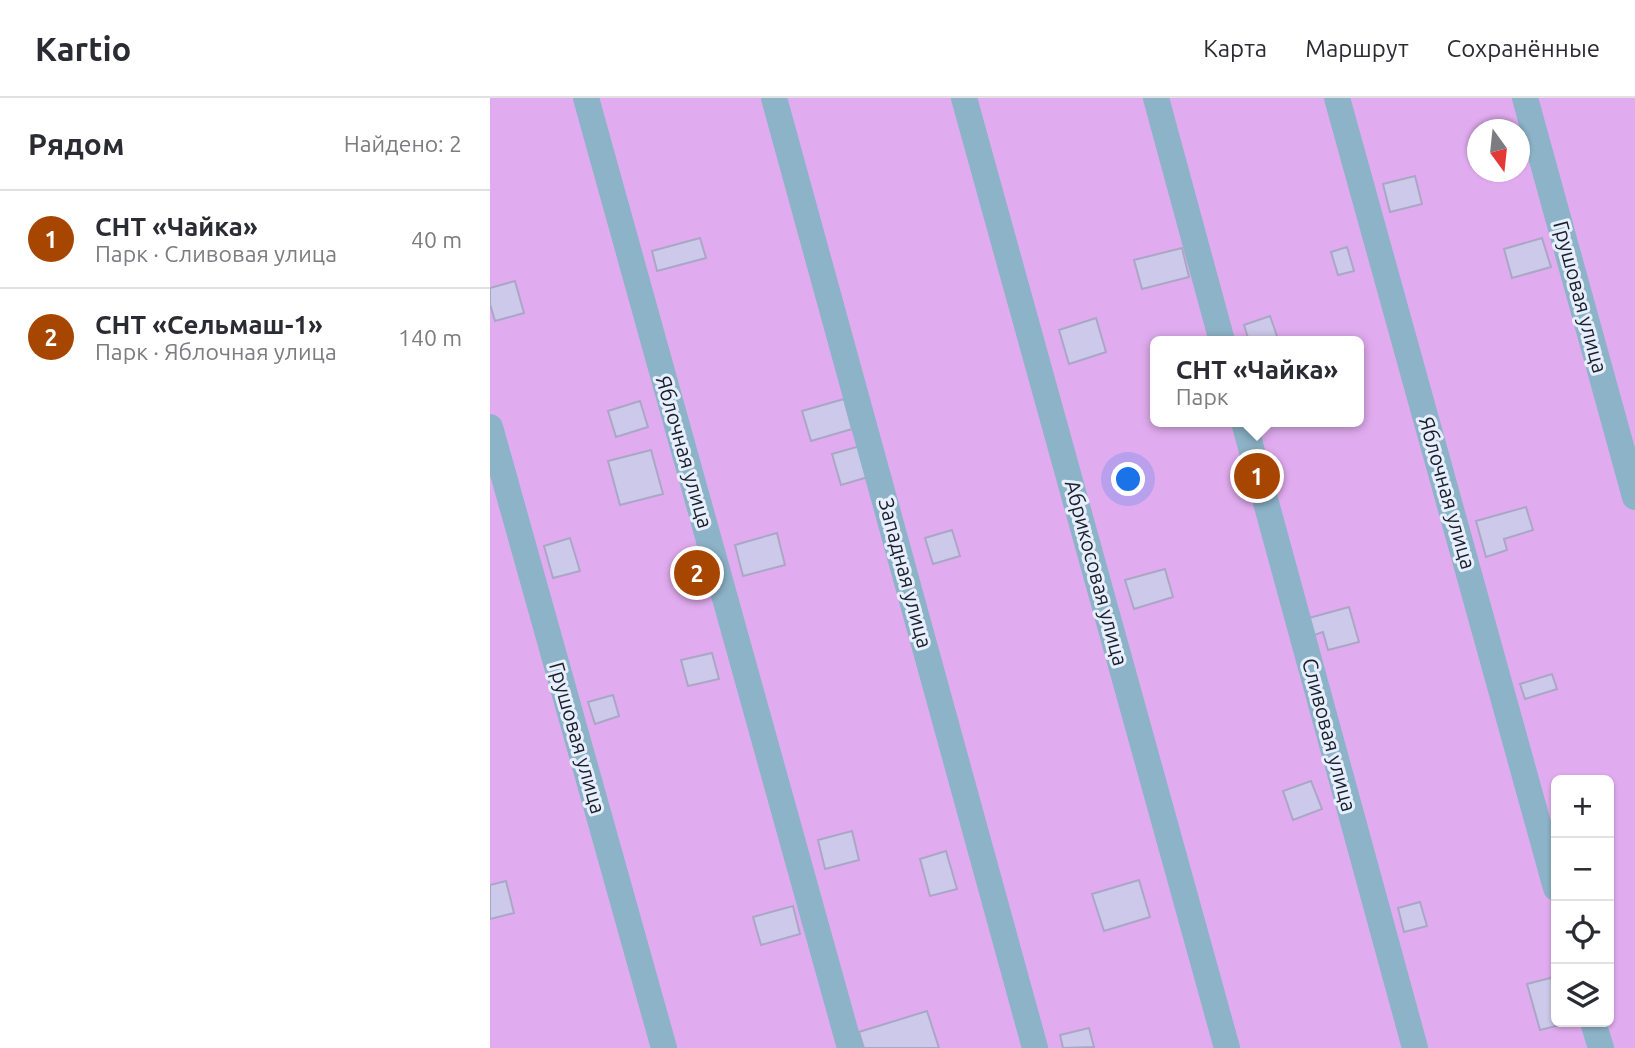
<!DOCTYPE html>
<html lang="ru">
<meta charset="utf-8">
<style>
body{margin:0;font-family:Ubuntu,sans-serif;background:#f7f7f7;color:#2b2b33}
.controls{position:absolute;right:21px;bottom:21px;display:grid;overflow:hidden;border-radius:10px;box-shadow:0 2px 5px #0004}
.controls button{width:63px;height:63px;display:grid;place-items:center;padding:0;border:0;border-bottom:2px solid #e1e1e2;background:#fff;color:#2b2b33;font:35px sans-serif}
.compass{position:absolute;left:977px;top:21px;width:63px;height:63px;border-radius:50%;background:#fff;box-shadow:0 2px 5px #0004;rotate:165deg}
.you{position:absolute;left:639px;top:382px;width:24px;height:24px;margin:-18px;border:5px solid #fff;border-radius:50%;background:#1a73e8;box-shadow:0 0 0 10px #1a73e833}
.badge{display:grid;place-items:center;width:46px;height:46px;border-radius:50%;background:#a74600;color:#fff;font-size:23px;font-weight:700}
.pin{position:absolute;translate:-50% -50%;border:4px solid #fff;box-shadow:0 2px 7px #0006}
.popup{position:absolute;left:660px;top:238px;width:214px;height:91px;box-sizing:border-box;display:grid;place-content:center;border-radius:10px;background:#fff;filter:drop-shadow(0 2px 5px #0005);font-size:23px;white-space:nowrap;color:#7c7c81}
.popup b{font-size:26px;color:#2b2b33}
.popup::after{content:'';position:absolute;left:50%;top:100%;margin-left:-14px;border:14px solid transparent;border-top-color:#fff}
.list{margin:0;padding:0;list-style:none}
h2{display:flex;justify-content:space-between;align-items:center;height:91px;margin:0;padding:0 28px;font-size:30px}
h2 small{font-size:23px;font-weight:400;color:#7c7c81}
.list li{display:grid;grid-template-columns:46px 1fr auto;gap:21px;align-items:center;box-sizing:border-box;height:98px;padding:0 28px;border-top:2px solid #e1e1e2}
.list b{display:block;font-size:26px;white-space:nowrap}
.list p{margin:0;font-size:23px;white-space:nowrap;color:#7c7c81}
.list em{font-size:23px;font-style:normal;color:#7c7c81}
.icon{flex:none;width:38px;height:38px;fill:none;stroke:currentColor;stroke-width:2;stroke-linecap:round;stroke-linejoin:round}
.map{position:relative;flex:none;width:1145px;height:950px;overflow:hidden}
header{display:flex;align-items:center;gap:42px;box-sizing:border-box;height:98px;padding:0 35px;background:#fff;border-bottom:2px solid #e1e1e2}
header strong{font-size:33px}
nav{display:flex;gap:38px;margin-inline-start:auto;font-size:24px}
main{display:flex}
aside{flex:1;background:#fff}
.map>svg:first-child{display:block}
.green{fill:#e1acef;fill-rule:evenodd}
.building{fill:#cdc9ea;stroke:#aaa7c6;stroke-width:2}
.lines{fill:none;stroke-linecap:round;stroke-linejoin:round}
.minor{stroke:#8db3c8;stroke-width:26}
.labels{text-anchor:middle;stroke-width:6;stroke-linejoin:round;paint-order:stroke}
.street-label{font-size:21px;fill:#19202b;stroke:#e8effc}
</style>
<header>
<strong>Kartio</strong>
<nav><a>Карта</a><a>Маршрут</a><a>Сохранённые</a></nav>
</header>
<main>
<aside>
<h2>Рядом<small>Найдено: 2</small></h2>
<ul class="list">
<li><span class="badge">1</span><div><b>СНТ «Чайка»</b><p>Парк · Сливовая улица</p></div><em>40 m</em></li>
<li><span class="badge">2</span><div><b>СНТ «Сельмаш-1»</b><p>Парк · Яблочная улица</p></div><em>140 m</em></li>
</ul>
</aside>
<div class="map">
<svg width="1145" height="950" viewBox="0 0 1145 950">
<rect width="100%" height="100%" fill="#e8effc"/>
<!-- green -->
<path class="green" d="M0,0H1145V950H0ZM988,32H1030V74H988ZM666,243H868V324H666ZM1066,682H1119V924H1066Z"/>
<!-- building -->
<path class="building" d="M925,78L932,106L900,114L893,86Z
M210,140L216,160L167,173L162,153Z
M1052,140L1061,169L1022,180L1014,151Z
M857,149L864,173L848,177L841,154Z
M692,150L699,179L652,191L644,162Z
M25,183L34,215L5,223L0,206V190Z
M780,218L788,241L780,243H759L754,227Z
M606,220L616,254L579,266L569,232Z
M354,301L362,331L321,343L312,313Z
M150,303L158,329L126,339L118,313Z
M370,348L378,379L351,387L342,356Z
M161,352L173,396L130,407L118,363Z
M1036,409L1043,432L1014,441L1017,452L996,459L986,423Z
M462,432L470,458L443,466L435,440Z
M287,435L295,467L253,478L245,447Z
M80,440L90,473L63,480L54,448Z
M675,471L683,499L644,511L635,482Z
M859,509L869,544L838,552L833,534L824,537L819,520Z
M222,555L229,581L198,588L191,562Z
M1062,576L1067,591L1035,601L1030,586Z
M123,597L129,618L105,626L98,604Z
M821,683L832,711L803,722L793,693Z
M362,733L369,762L335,771L328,742Z
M456,753L467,791L440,798L430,761Z
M649,782L660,819L614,833L602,796Z
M16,783L24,815L0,821V787Z
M930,804L937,828L914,834L908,810Z
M303,808L310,836L271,847L263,819Z
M1064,879L1066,888V924H1070V927L1050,932L1037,886Z
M437,913L449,950H374L369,934Z
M599,930L604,949L573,950L570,937Z"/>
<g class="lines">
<!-- minor -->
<path class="minor" d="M96,0L360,950
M284,0L545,950
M474,0L737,950
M666,0L732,243
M847,0L1066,790
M1035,0L1145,399
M754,324L925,950
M0,329L174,950
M1103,924L1111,950"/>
</g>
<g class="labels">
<!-- street labels -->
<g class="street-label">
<text transform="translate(1090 199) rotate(75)" y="7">Грушовая улица</text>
<text transform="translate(194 354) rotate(74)" y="7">Яблочная улица</text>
<text transform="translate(957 395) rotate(74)" y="7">Яблочная улица</text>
<text transform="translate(415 475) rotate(75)" y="7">Западная улица</text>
<text transform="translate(606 475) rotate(75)" y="7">Абрикосовая улица</text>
<text transform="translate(839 637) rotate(75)" y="7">Сливовая улица</text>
<text transform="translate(87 640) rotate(74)" y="7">Грушовая улица</text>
</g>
</g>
</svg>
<div class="controls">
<button>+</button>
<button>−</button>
<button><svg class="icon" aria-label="locate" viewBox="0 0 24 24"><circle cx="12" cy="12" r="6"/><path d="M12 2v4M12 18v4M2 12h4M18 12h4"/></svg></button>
<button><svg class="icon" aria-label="layers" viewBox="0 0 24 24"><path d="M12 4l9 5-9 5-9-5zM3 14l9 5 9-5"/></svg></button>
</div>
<svg class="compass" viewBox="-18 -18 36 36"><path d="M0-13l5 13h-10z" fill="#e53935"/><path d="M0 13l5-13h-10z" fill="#7c7c81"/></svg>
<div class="you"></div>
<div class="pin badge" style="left:767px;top:378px">1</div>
<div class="popup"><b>СНТ «Чайка»</b>Парк</div>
<div class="pin badge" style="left:207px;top:475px">2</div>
</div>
</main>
